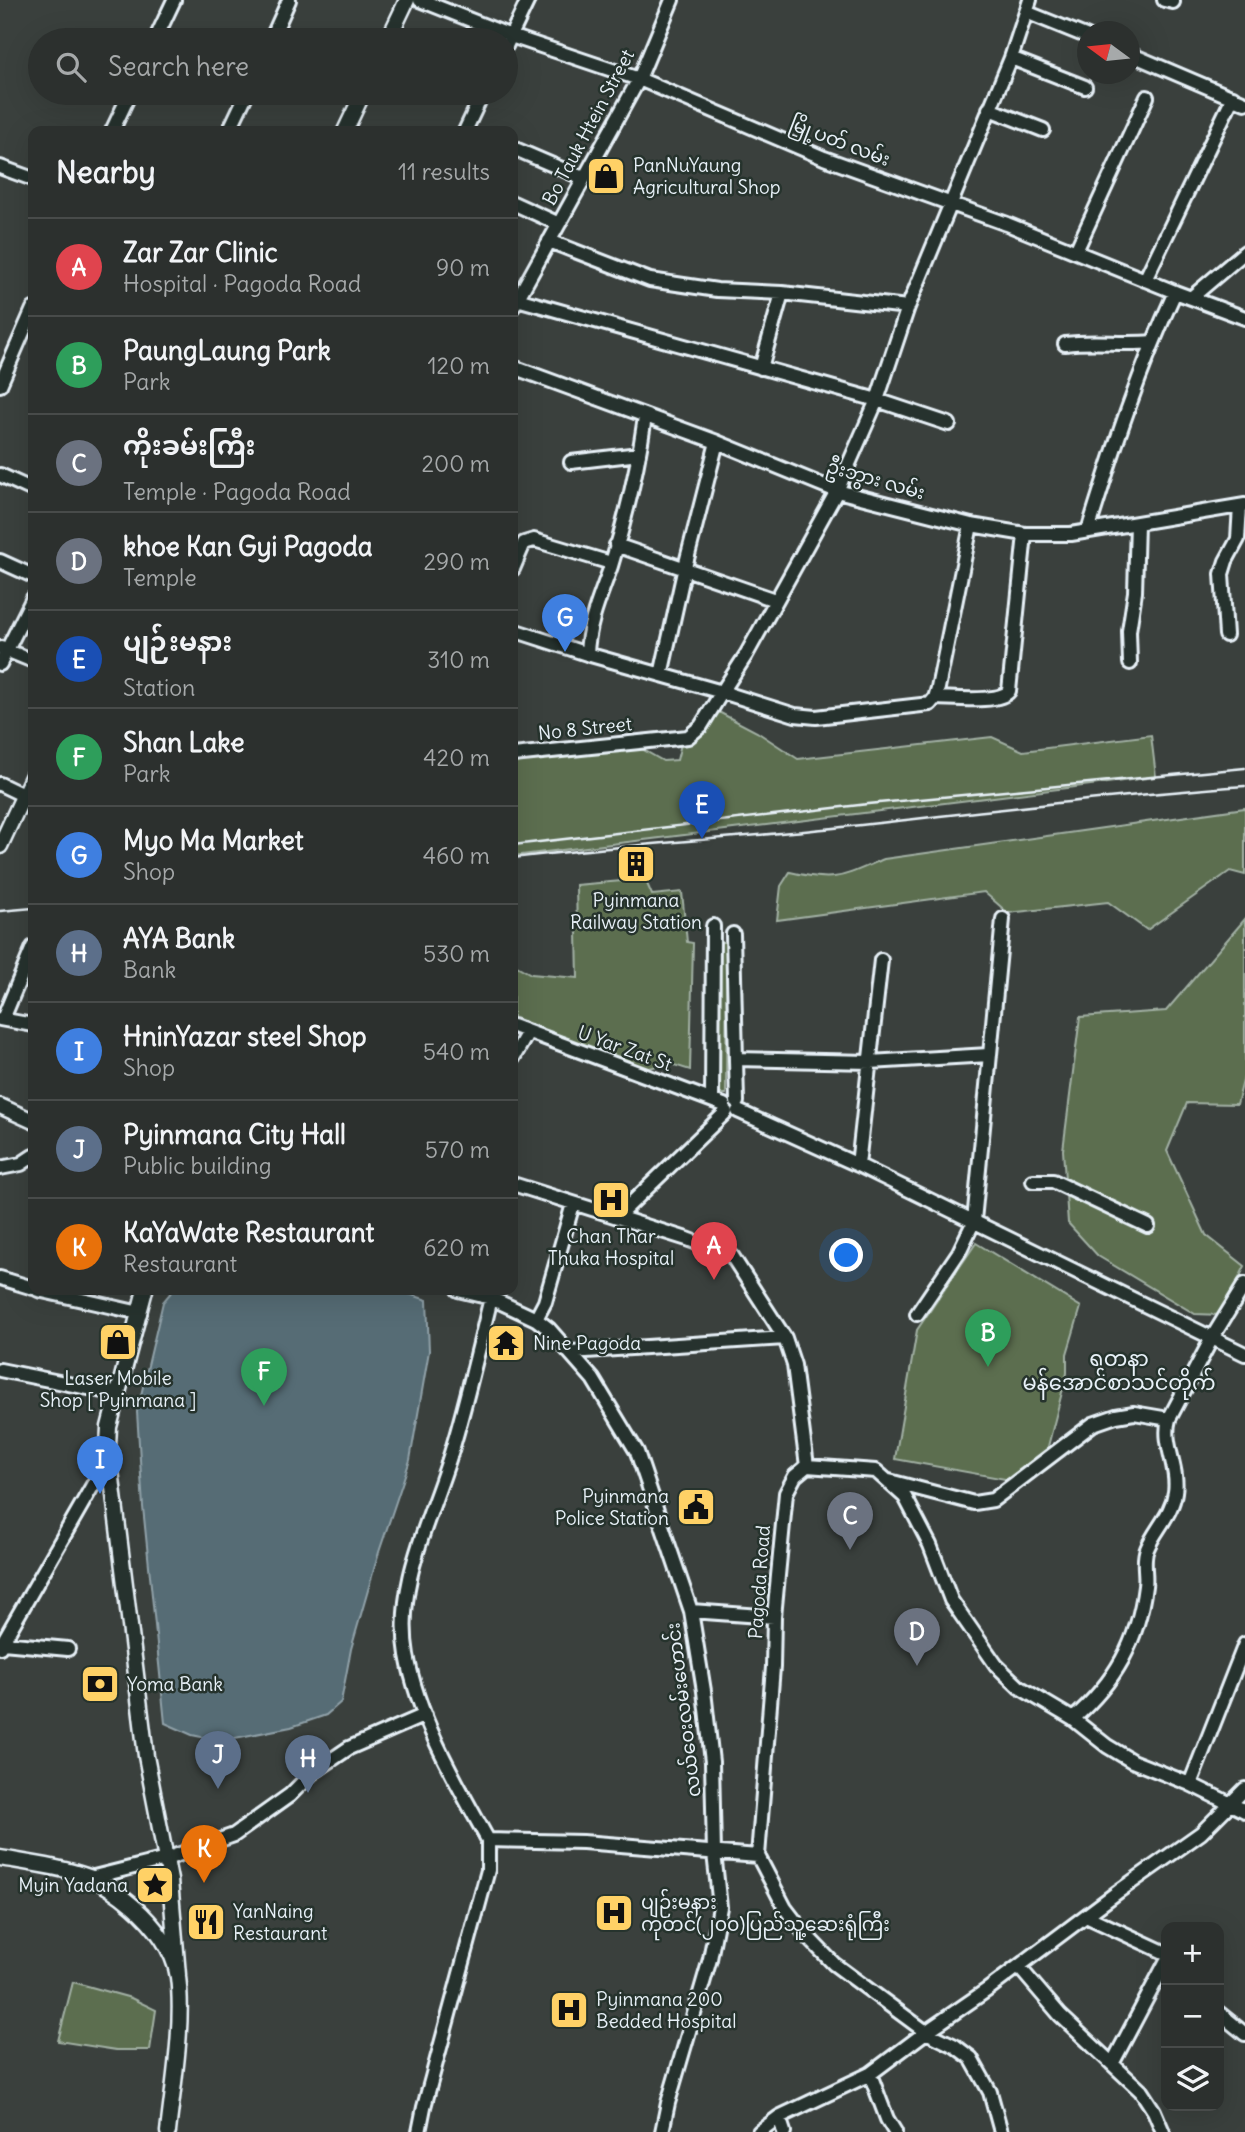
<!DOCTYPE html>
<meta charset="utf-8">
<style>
body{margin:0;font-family:Delius,"Noto Sans Myanmar",sans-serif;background:#343836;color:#f1f3f6}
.controls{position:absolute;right:21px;bottom:21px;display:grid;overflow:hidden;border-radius:14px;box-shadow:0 7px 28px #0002}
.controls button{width:63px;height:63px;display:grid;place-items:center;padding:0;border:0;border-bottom:2px solid #484b4a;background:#2c302e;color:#f1f3f6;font:35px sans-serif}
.compass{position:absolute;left:1077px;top:21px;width:63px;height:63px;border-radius:50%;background:#2c302e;box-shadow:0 7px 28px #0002;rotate:285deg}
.you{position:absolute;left:847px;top:1256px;width:24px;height:24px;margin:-18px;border:5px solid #fff;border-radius:50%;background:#1a73e8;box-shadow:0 0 0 10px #1a73e833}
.badge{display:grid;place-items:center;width:46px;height:46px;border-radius:50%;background:#ffd166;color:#fff;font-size:23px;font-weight:700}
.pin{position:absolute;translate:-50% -58px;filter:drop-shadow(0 2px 4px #0008)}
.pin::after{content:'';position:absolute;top:37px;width:24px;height:21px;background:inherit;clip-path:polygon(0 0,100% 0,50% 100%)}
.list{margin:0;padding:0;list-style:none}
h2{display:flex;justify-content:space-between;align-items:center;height:91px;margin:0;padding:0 28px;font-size:30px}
h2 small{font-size:23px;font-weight:400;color:#a6a9aa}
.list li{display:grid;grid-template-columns:46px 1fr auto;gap:21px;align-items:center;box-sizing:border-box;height:98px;padding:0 28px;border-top:2px solid #484b4a}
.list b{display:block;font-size:26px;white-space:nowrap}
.list p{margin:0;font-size:23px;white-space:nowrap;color:#a6a9aa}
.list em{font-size:23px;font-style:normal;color:#a6a9aa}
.icon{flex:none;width:38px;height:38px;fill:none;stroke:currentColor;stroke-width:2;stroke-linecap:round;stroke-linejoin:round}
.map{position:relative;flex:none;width:1245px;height:2132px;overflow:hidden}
.search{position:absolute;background:#2c302e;box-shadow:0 7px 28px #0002;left:28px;top:28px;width:490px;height:77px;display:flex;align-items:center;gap:18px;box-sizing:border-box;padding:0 24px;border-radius:38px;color:#a6a9aa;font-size:26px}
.panel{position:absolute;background:#2c302e;box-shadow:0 7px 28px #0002;left:28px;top:126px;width:490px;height:1169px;border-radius:14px}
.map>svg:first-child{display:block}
.green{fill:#5b6e50;stroke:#a2b0a4;stroke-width:2}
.water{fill:#566c74;stroke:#90a1a9;stroke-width:2}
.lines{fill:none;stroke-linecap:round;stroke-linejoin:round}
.minor-casing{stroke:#e8f1f8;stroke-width:18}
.major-casing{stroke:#e8f1f8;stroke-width:19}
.minor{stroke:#26332d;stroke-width:12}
.major{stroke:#26332d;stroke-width:14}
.rail{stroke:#e8f1f8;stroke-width:2.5}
.labels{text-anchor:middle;stroke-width:5;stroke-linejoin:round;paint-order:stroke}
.street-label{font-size:19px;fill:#e8f1f8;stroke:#26332d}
.poi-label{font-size:19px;fill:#e8f1f8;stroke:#26332d;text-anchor:start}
.neighbourhood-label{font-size:21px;fill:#e8f1f8;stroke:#26332d}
</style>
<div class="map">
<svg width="1245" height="2132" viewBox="0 0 1245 2132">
<rect width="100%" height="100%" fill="#3a403d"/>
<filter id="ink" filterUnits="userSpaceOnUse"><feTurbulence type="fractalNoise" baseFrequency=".0143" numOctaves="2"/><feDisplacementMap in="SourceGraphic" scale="14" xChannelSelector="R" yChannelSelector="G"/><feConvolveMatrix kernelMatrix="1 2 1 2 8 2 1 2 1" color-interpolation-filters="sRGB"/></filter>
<g filter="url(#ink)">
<!-- green -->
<path class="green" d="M711,708L757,732L798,759L992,737L1023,751L1151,735L1156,777L513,856V759L640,748L663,761L677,760L683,736Z
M1245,808V875L1230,871L1147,930L1108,902L1008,913L984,892L777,920L781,886L790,872C836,883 841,877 884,859Z
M645,879L652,895L682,892L687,942L693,943L690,1070L668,1063L646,1069L513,1021V964L531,974L578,978L576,885Z
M1245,919V1073L1237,1104L1187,1103L1167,1151L1206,1235L1245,1266L1221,1315L1195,1314L1098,1256L1068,1223L1063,1150L1080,1017L1166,1011Z
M718,942H727L726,1094H718Z
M976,1243L1081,1307L1067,1354V1373L1045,1458L1016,1481L895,1459L917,1330Z
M73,1982L131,1998L156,2010L150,2050H116L58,2041Z"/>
<!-- water -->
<path class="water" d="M173,1290H397L427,1300L429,1351L410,1460L379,1552L351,1649L341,1702L326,1715L291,1727L220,1741L192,1735L165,1723L143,1507L137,1412L163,1302Z"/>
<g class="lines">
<!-- minor casing -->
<g class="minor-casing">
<path id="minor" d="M420,0L511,36L639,79L824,158L1007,224L1175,292L1245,318
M1164,0L1173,2
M1026,12L1088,37
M155,40L174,0
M271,40L289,0
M506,46L528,0
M1130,54L1245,103
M1011,58L1085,87
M989,109L1043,130
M112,131L130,93
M229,131L247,93
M465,131L483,93
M513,148L583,178
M0,167L33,179
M513,203L559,224
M549,241L650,280L717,290L782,293L908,307
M1076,251L1147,97
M1145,280L1233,97
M1192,297L1245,252
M517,299L877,400L949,424
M513,307L639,79L672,0
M1065,344C1094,340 1123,345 1152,342
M513,367L717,442L837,491L971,525L1025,534H1071L1245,505
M761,368L782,293
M0,385L33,309
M571,462L639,454
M0,475L33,490
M1088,531C1113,450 1139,370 1175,292
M616,545L775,600
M0,561L33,576
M513,569L524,543L534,540L611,563
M513,630L587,654L722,692L746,655L837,491L877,400L908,307L1011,58L1030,0
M1226,635L1222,574L1226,561L1238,539L1240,506
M1,648L33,661
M587,654C588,623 601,595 611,566C626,518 638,466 645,417
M1130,663L1129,631L1135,592L1137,523
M0,664L33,598
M661,675L685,567L717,442
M935,698C952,698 999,704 1009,691L1025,534
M513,755L688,737L701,726L722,692L795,715L816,717L930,704L935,698L938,688L971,525
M0,784L33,800
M733,934L737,1102
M0,1019L33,1025
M3,1019L33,947
M513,1026L724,1105
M513,1058L528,1032
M736,1059L870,1062L989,1055
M712,1100L713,926
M738,1111L858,1165L1245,1354
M858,1165L881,960
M0,1168L21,1164L33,1156
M1033,1181H1053L1148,1226
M513,1184L687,1239L732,1256L785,1338L794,1365L807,1466L795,1476L786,1493L774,1617L773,1667L758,1856L785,1908L805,1934L834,1964L926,2032L955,2046L971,2058L990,2092L1001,2132
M617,1217L726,1112
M0,1278L33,1288
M38,1290L140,1313
M458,1290L491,1298L536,1319L549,1329L593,1379L637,1452L691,1611L704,1691L712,1762L714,1853L720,1907L710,1959L668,2103L662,2132
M491,1298C479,1347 468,1395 454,1443C435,1512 394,1580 407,1655C419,1721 456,1782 488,1840L583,1842L758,1856
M917,1314L959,1252L974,1221L1003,919
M536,1319L545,1302L573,1204
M571,1352L785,1338
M0,1370L118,1394
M807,1466L876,1471L905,1497L930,1545L951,1600L996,1665L1019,1687L1073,1719L1107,1746L1132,1761L1190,1784L1245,1811
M889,1481L974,1503L993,1500L1093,1424L1116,1416L1134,1413L1169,1419
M691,1611L774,1617
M3,1643L68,1649
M0,1647L109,1457
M1073,1719C1115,1682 1138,1642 1145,1586C1147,1574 1142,1561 1147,1549C1155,1529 1172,1515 1175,1492C1179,1467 1162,1444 1169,1419L1212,1338L1245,1284
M1190,1784L1245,1644
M90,1878L166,1859L234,1835L290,1795L312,1773L349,1748L425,1715
M1086,1916L1166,1953
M1019,1967L1060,2015L1141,2091L1154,2111L1163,2132
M1219,2013L1245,2034
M1112,2064L1166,1962
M870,2074L887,2119L895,2132
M419,2132L424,2107L488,1870V1840
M759,2132L779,2117
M784,2132L779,2117L870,2074L926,2032L987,1990L1119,1891L1201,1833L1245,1789"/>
</g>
<!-- major casing -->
<g class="major-casing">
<path id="major" d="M388,40L407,0
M345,131L363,93
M0,846L33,775
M0,1106L33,1121
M145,1290L109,1427L108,1446L146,1756L170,1880L178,1975
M0,1858C29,1863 61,1867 89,1877C106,1884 119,1894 133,1906C154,1924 174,1950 178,1977C184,2023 173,2086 168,2132"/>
</g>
<!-- minor -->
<use href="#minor" class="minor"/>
<!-- major -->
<use href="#major" class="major"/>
<!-- rail -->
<path class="rail" d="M513,845L868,804L1245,768
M513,858C620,845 727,839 834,828C971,813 1108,796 1245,786
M0,911L33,908"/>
</g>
</g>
<!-- icons -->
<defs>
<g id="shop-square" transform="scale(2.0125)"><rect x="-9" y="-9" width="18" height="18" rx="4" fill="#ffd166" stroke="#26332d"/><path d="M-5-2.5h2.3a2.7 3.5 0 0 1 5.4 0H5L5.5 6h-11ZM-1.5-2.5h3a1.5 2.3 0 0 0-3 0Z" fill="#111"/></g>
<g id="building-square" transform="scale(2.0125)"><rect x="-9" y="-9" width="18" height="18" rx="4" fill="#ffd166" stroke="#26332d"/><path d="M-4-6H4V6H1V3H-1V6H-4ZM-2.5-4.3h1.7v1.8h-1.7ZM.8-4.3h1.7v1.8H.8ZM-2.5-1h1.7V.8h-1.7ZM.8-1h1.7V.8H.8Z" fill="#111"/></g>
<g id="hospital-square" transform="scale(2.0125)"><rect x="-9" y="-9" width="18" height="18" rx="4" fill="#ffd166" stroke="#26332d"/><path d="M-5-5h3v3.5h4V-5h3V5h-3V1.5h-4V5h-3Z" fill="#111"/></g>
<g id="temple-square" transform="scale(2.0125)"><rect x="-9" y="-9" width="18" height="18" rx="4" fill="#ffd166" stroke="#26332d"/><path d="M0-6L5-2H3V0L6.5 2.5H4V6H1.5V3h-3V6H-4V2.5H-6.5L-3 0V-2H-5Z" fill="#111"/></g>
<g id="civic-square" transform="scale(2.0125)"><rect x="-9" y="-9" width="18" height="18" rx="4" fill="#ffd166" stroke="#26332d"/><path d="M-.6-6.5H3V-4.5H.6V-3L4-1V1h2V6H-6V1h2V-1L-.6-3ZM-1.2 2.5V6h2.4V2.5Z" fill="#111"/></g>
<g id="bank-square" transform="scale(2.0125)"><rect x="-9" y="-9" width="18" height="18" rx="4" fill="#ffd166" stroke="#26332d"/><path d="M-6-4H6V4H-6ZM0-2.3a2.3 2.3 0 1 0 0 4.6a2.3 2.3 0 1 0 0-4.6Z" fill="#111"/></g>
<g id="sight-square" transform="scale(2.0125)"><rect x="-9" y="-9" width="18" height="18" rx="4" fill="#ffd166" stroke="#26332d"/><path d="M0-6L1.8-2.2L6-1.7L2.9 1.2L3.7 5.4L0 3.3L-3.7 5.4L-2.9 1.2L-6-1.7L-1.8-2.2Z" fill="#111"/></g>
<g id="restaurant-square" transform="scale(2.0125)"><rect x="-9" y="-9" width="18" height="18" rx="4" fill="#ffd166" stroke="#26332d"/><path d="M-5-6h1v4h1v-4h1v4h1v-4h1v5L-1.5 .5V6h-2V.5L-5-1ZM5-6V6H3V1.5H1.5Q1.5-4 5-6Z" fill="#111"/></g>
</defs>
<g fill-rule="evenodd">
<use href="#shop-square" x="606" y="176"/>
<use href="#building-square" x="636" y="864"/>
<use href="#hospital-square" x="611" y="1200"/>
<use href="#shop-square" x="118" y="1342"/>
<use href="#temple-square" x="506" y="1343"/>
<use href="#civic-square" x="696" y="1507"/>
<use href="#bank-square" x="100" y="1684"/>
<use href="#sight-square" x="155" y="1885"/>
<use href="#hospital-square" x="614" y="1913"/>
<use href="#restaurant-square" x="206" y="1922"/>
<use href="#hospital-square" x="569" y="2010"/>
</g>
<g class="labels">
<!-- street labels -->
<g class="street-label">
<text transform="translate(588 127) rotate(-62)" y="7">Bo Tauk Htein Street</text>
<text transform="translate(840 141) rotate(21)" y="7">မြို့ပတ် လမ်း</text>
<text transform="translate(876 479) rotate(16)" y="7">ဦးဘွား လမ်း</text>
<text transform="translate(585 728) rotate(-6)" y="7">No 8 Street</text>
<text transform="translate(625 1048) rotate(20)" y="7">U Yar Zat St</text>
<text transform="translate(759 1582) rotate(-86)" y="7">Pagoda Road</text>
<text transform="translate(683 1710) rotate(-97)" y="7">လယ်ဝေးလမ်းဟောင်း</text>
</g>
<!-- poi labels -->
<g class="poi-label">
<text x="633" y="172">PanNuYaung<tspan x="633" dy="22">Agricultural Shop</tspan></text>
<text x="636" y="907" text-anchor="middle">Pyinmana<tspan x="636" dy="22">Railway Station</tspan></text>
<text x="611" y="1243" text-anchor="middle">Chan Thar<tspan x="611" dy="22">Thuka Hospital</tspan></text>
<text x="533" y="1350">Nine Pagoda</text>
<text x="118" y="1385" text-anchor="middle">Laser Mobile<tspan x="118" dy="22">Shop [ Pyinmana ]</tspan></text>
<text x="669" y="1503" text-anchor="end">Pyinmana<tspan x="669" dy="22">Police Station</tspan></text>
<text x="127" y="1691">Yoma Bank</text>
<text x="128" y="1892" text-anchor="end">Myin Yadana</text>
<text x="641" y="1909">ပျဉ်းမနား<tspan x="641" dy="22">ကုတင်(၂၀၀)ပြည်သူ့ဆေးရုံကြီး</tspan></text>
<text x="233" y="1918">YanNaing<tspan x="233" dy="22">Restaurant</tspan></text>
<text x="596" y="2006">Pyinmana 200<tspan x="596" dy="22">Bedded Hospital</tspan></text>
</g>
<!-- neighbourhood labels -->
<g class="neighbourhood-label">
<text x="1119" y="1366">ရတနာ<tspan x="1119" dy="24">မန်အောင်စာသင်တိုက်</tspan></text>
</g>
</g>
</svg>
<div class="controls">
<button>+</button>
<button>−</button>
<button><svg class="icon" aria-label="layers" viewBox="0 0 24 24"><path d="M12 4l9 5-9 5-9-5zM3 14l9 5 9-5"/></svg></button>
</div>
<svg class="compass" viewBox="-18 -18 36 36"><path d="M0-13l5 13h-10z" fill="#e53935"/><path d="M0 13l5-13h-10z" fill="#a6a9aa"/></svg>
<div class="you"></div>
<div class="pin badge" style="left:714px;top:1280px;background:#e0444e">A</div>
<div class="pin badge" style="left:988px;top:1367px;background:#2e9e5b">B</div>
<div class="pin badge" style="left:850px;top:1550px;background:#6b7280">C</div>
<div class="pin badge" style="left:917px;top:1666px;background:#6b7280">D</div>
<div class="pin badge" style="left:702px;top:839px;background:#1a4fb4">E</div>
<div class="pin badge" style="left:264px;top:1406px;background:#2e9e5b">F</div>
<div class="pin badge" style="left:565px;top:652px;background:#3f7fe0">G</div>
<div class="pin badge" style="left:308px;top:1793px;background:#5c6f8a">H</div>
<div class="pin badge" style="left:100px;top:1494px;background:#3f7fe0">I</div>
<div class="pin badge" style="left:218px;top:1789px;background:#5c6f8a">J</div>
<div class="pin badge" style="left:204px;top:1883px;background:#e8710a">K</div>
<div class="search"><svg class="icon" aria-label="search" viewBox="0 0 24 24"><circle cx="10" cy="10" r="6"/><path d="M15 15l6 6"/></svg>Search here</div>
<section class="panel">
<h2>Nearby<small>11 results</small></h2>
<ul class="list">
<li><span class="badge" style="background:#e0444e">A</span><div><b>Zar Zar Clinic</b><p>Hospital · Pagoda Road</p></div><em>90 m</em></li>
<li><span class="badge" style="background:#2e9e5b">B</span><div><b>PaungLaung Park</b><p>Park</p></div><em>120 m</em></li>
<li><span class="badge" style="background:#6b7280">C</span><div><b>ကိုးခမ်းကြီး</b><p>Temple · Pagoda Road</p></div><em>200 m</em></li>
<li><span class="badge" style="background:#6b7280">D</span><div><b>khoe Kan Gyi Pagoda</b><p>Temple</p></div><em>290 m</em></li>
<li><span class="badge" style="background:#1a4fb4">E</span><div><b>ပျဉ်းမနား</b><p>Station</p></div><em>310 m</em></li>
<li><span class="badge" style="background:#2e9e5b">F</span><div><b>Shan Lake</b><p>Park</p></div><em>420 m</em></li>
<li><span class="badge" style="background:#3f7fe0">G</span><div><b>Myo Ma Market</b><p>Shop</p></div><em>460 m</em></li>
<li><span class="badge" style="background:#5c6f8a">H</span><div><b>AYA Bank</b><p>Bank</p></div><em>530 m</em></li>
<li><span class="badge" style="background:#3f7fe0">I</span><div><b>HninYazar steel Shop</b><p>Shop</p></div><em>540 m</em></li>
<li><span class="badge" style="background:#5c6f8a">J</span><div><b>Pyinmana City Hall</b><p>Public building</p></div><em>570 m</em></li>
<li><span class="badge" style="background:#e8710a">K</span><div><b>KaYaWate Restaurant</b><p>Restaurant</p></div><em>620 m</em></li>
</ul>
</section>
</div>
